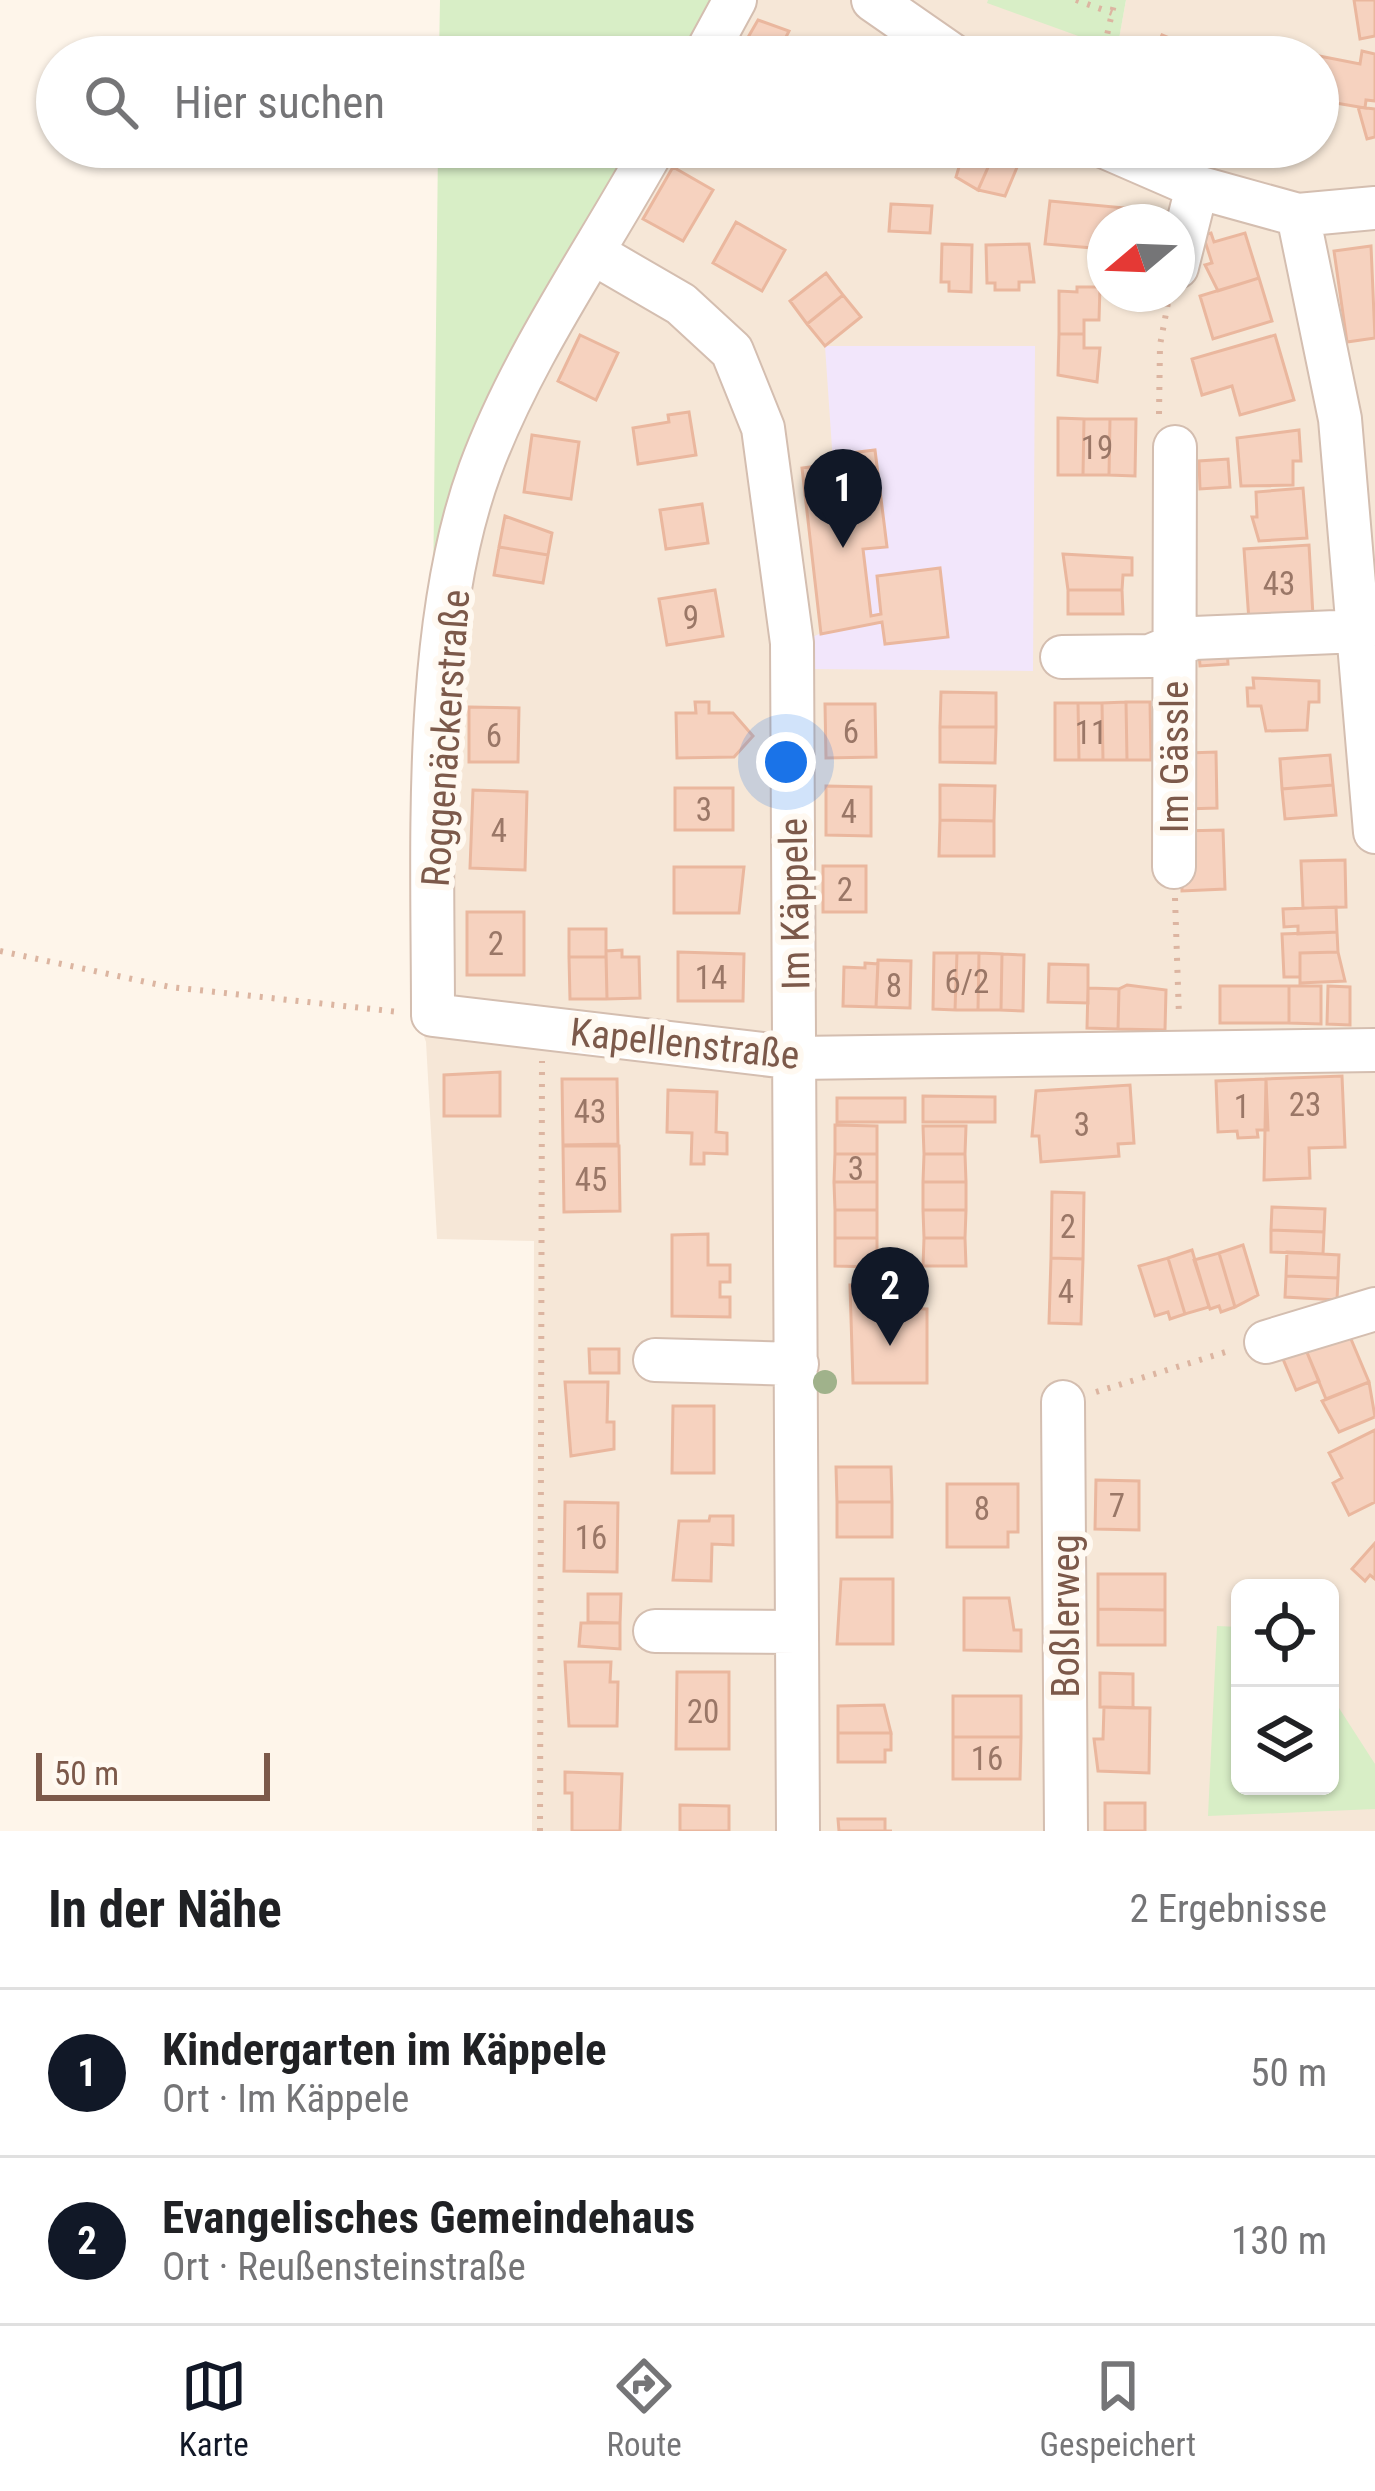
<!DOCTYPE html>
<html lang="de">
<meta charset="utf-8">
<style>
body{margin:0;font-family:"Roboto Condensed",sans-serif;background:#f2f2f2;color:#202124}
.controls{position:absolute;right:36px;bottom:36px;display:grid;overflow:hidden;border-radius:18px;box-shadow:0 3px 9px #0004}
.controls button{width:108px;height:108px;display:grid;place-items:center;padding:0;border:0;border-bottom:3px solid #e0e0e0;background:#fff;color:#202124;font:60px sans-serif}
.compass{position:absolute;left:1087px;top:204px;width:108px;height:108px;border-radius:50%;background:#fff;box-shadow:0 3px 9px #0004;rotate:251deg}
.scale{position:absolute;left:36px;bottom:30px;width:234px;box-sizing:border-box;padding-left:12px;border:6px solid #7c594a;border-top:0;font-size:33px;line-height:42px;white-space:nowrap;color:#7c594a;-webkit-text-stroke:9px #fff9f1;paint-order:stroke}
.you{position:absolute;left:786px;top:762px;width:42px;height:42px;margin:-30px;border:9px solid #fff;border-radius:50%;background:#1a73e8;box-shadow:0 0 0 18px #1a73e833}
.badge{display:grid;place-items:center;width:78px;height:78px;border-radius:50%;background:#111827;color:#fff;font-size:39px;font-weight:700}
.pin{position:absolute;translate:-50% -99px;filter:drop-shadow(0 3px 6px #0008)}
.pin::after{content:'';position:absolute;top:63px;width:42px;height:36px;background:inherit;clip-path:polygon(0 0,100% 0,50% 100%)}
.list{margin:0;padding:0;list-style:none}
h2{display:flex;justify-content:space-between;align-items:center;height:156px;margin:0;padding:0 48px;font-size:51px}
h2 small{font-size:39px;font-weight:400;color:#757577}
.list li{display:grid;grid-template-columns:78px 1fr auto;gap:36px;align-items:center;box-sizing:border-box;height:168px;padding:0 48px;border-top:3px solid #e0e0e0}
.list b{display:block;font-size:45px;white-space:nowrap}
.list p{margin:0;font-size:39px;white-space:nowrap;color:#757577}
.list em{font-size:39px;font-style:normal;color:#757577}
.icon{flex:none;width:66px;height:66px;fill:none;stroke:currentColor;stroke-width:2;stroke-linecap:round;stroke-linejoin:round}
.map{position:relative;flex:none;width:1375px;height:1831px;overflow:hidden}
.search{position:absolute;background:#fff;box-shadow:0 3px 9px #0004;left:36px;right:36px;top:36px;height:132px;display:flex;align-items:center;gap:30px;box-sizing:border-box;padding:0 42px;border-radius:66px;color:#757577;font-size:45px}
.sheet{height:492px;background:#fff}
nav{display:flex;justify-content:space-around;align-items:center;box-sizing:border-box;height:168px;border-top:3px solid #e0e0e0;background:#fff;font-size:33px;color:#757577}
nav a{display:grid;justify-items:center;gap:6px}
nav .on{color:#111827}
.map>svg:first-child{display:block}
.residential{fill:#f6e7d7;fill-rule:evenodd}
.education{fill:#f2e6fb}
.green{fill:#d8eec6}
.building{fill:#f6d2bf;stroke:#eab79e;stroke-width:3}
.lines{fill:none;stroke-linecap:round;stroke-linejoin:round}
.minor-casing{stroke:#d4beb0;stroke-width:46}
.path{stroke:#dcb5a1;stroke-width:6;stroke-dasharray:3 9;stroke-linecap:butt}
.minor{stroke:#fff;stroke-width:42}
.tree{fill:#a0b28b}
.labels{text-anchor:middle;stroke-width:12;stroke-linejoin:round;paint-order:stroke}
.number-label{font-size:33px;fill:#9a7767}
.street-label{font-size:39px;fill:#7c594a;stroke:#fff9f1}
</style>
<div class="map">
<svg width="1375" height="1831" viewBox="0 0 1375 1831">
<rect width="100%" height="100%" fill="#fef5ea"/>
<!-- residential -->
<path class="residential" d="M710,0H988L1117,49L1126,0H1375V1831H532L534,1241L437,1239L426,1042L410,999L421,710L433,597L634,147H1318V57H685ZM1105,222H1177V294H1105ZM1240,1588H1330V1786H1240Z"/>
<!-- education -->
<path class="education" d="M825,346H1035L1033,671L804,669L802,642L821,633L802,468L833,463Z"/>
<!-- green -->
<path class="green" d="M440,0H710L685,57H439Z
M988,0H1126L1117,50L987,3Z
M438,147H634L433,597Z
M1217,1626L1240,1627V1786H1330V1694L1375,1764V1809L1208,1816Z"/>
<!-- building -->
<path class="building" d="M1354,0H1375V36L1360,39Z
M758,20L789,31L786,37L801,46L795,57H762L743,46Z
M1162,35L1212,56V57H1152Z
M1362,51L1375,54V101L1366,100L1365,108L1318,100V57H1298L1299,52L1360,64Z
M1358,107L1375,109V137L1367,139Z
M965,147H997L978,190L956,177Z
M997,147L1023,153L1005,196L978,190Z
M1239,147H1268L1261,164L1236,154Z
M673,167L713,190L683,241L643,219Z
M1050,201L1136,209L1135,222H1105V249L1045,244Z
M891,204L932,206L930,233L889,231Z
M1136,209L1169,212V222H1135Z
M736,222L785,250L762,291L713,263Z
M1211,233L1214,242L1245,233L1259,278L1218,291L1205,265L1212,263L1203,235Z
M942,244L972,245L971,292L949,291V282H941Z
M1029,244L1034,282H1019V290H995V283H987L986,245Z
M1371,246L1375,338L1347,342L1334,251Z
M826,273L843,295L807,324L790,301Z
M1259,278L1272,321L1213,339L1200,296Z
M1077,287H1100L1099,320H1084V334H1059V291L1077,292Z
M843,295L861,317L825,346L807,324Z
M1059,334H1084V348H1100L1097,382L1058,375Z
M580,335L618,353L596,400L558,381Z
M1275,335L1294,400L1240,415L1232,386L1202,395L1192,359Z
M689,412L696,455L638,464L633,428L669,422L668,415Z
M1058,418L1084,419L1083,475H1058Z
M1084,419H1110L1109,475H1083Z
M1110,419H1136L1135,476L1109,475Z
M1299,430L1301,461H1293V485L1241,486L1237,438Z
M532,435L579,442L571,499L524,492Z
M875,450L887,547L863,549L871,616L881,614L877,576L940,568L948,637L885,644L882,622L821,634L802,468L833,464V455Z
M1228,459L1230,487L1200,489L1199,461Z
M1303,488L1307,538L1259,541L1252,517H1257L1256,492Z
M702,504L708,543L666,549L660,510Z
M505,516L552,533L548,555L499,547Z
M1309,545L1313,616L1249,621L1244,549Z
M499,547L548,555L543,583L494,575Z
M1063,554L1132,558V575H1123L1122,590H1068Z
M715,590L723,636L667,645L659,599Z
M1068,590H1122L1123,614H1068Z
M1227,650L1228,664L1200,666L1199,652Z
M1253,678L1319,681V702H1309L1307,730L1266,731L1261,706H1248L1247,688H1254Z
M941,692L996,693V727H940Z
M695,702H709V713H733L753,736L734,757L677,758L676,713H696Z
M1126,702L1127,760H1103L1102,703Z
M1126,702H1150L1151,760H1127Z
M1055,703H1078L1079,760H1055Z
M1078,703H1102L1103,760H1079Z
M825,704H875L876,757L826,758Z
M469,707L519,708L518,762H469Z
M940,727H996L995,763L940,762Z
M1216,752L1217,808L1185,809L1188,753Z
M1330,755L1333,785L1282,789L1280,759Z
M940,785L995,786L994,821L940,820Z
M1333,785L1336,815L1285,819L1282,789Z
M826,786L871,787V836L826,835Z
M675,788H733V830H675Z
M473,790L527,792L525,870L470,868Z
M940,820L994,821V856H939Z
M1223,830L1225,889L1182,891L1181,831Z
M1345,860L1346,907L1303,908L1301,861Z
M823,866H866V912H823Z
M674,867H744L739,913H674Z
M1336,907L1337,932L1298,934V926L1284,927L1283,909Z
M467,912H524V975H467Z
M569,929H606V957H569Z
M1337,932L1338,952L1300,953V977H1284L1282,934Z
M622,950V957H639L640,998L607,999L606,951Z
M678,952L744,954L743,1001H678Z
M1338,952L1345,981L1300,983V953Z
M934,953H957L955,1010L933,1009Z
M957,953H979L978,1010H955Z
M979,953L1002,954L1001,1010H978Z
M1002,954L1024,955L1023,1011L1001,1010Z
M569,957H606L607,999H570Z
M878,960L911,961L910,1008L876,1007Z
M865,963L878,964L876,1007L843,1006L844,967L865,968Z
M1049,964L1088,965V1003L1048,1002Z
M1127,985L1166,990L1165,1030L1118,1029L1119,989Z
M1220,986H1289V1023H1220Z
M1289,986H1321V1024L1289,1023Z
M1328,986L1350,987V1025L1327,1024Z
M1088,988L1119,989L1118,1029L1087,1028Z
M500,1072V1116H444V1075Z
M1342,1076L1345,1147L1309,1148L1310,1178L1264,1180L1266,1079Z
M562,1079H617L618,1144L563,1145Z
M1266,1079L1268,1130H1257L1258,1137L1238,1138L1237,1131L1218,1132L1216,1081Z
M1130,1085L1134,1143L1118,1144L1119,1156L1041,1162L1039,1136H1032L1036,1091Z
M668,1090L717,1092L716,1132L727,1133V1154L704,1153V1164H691L692,1133L667,1132Z
M923,1096L995,1097V1122H923Z
M837,1098H905V1122H837Z
M835,1125L877,1126V1154H835Z
M923,1126H966L965,1154H924Z
M563,1146H619L620,1211L564,1212Z
M835,1154H877V1182H834Z
M924,1154H965L966,1182H923Z
M834,1182H877V1210H835Z
M923,1182H966V1210H923Z
M1052,1192L1084,1193L1083,1259L1051,1258Z
M1272,1207L1325,1209L1324,1232L1271,1230Z
M835,1210H877V1238H835Z
M923,1210H966L965,1238H924Z
M1271,1230L1324,1232L1323,1254L1271,1252Z
M708,1234V1265H730V1282H720V1297H730V1317L672,1316V1235Z
M835,1238H877V1267L835,1266Z
M924,1238H965L966,1266H923Z
M1243,1245L1258,1295L1235,1307L1219,1253Z
M1192,1250L1209,1307L1185,1314L1168,1258Z
M1287,1252L1339,1255L1338,1278L1286,1276Z
M1219,1253L1235,1307L1221,1312L1219,1306L1210,1309L1194,1260Z
M1051,1258L1083,1259L1081,1324L1049,1323Z
M1168,1258L1185,1314L1170,1319L1168,1312L1155,1316L1139,1266Z
M1286,1276L1338,1278L1337,1300L1285,1297Z
M850,1285H892V1308L927,1309V1383H853Z
M1348,1332L1369,1382L1326,1399L1306,1350Z
M589,1349H619V1373H590Z
M1306,1350L1319,1381L1296,1390L1283,1359Z
M565,1382H608L607,1422H614V1449L571,1456Z
M1369,1382L1375,1417L1339,1432L1322,1401Z
M673,1406H714V1473H672Z
M1375,1430V1502L1349,1515L1333,1483L1342,1478L1329,1453Z
M836,1467H891L892,1502H837Z
M1096,1480L1139,1481V1530L1095,1529Z
M947,1484H1018V1532H1008V1547H947Z
M565,1502L618,1503L617,1572L564,1571Z
M837,1502H892V1537H837Z
M710,1516H733V1545L712,1544L711,1581L673,1580L679,1521H709Z
M1375,1543V1579L1370,1575L1365,1581L1352,1569Z
M1098,1574H1165V1610L1098,1609Z
M841,1579H893V1644H837Z
M588,1594H621L620,1623L588,1622Z
M964,1598H1009L1014,1630H1021V1651L964,1650Z
M1098,1609L1165,1610V1645H1098Z
M581,1623H620V1649L579,1646Z
M565,1662H611L610,1682H618L617,1726H569Z
M677,1672H729V1749H676Z
M1100,1673L1133,1674V1708L1100,1707Z
M953,1696H1021V1737H953Z
M884,1705L891,1733H838V1706Z
M1104,1707L1150,1708L1149,1773L1098,1771L1094,1739H1103Z
M838,1733H891V1750H885V1762H838Z
M953,1737H1021L1020,1779H953Z
M565,1772L622,1774L620,1831H572V1793H565Z
M1105,1803H1145V1831H1105Z
M680,1805L729,1806V1831H680Z
M838,1819H885V1831H892H839Z"/>
<g class="lines">
<!-- minor casing -->
<g class="minor-casing">
<path id="minor" d="M873,0L955,57
M704,57L735,0
M654,147C596,252 522,356 480,470C422,629 433,847 433,1015L796,1058L1375,1050
M1105,147L1197,187L1298,215L1375,208
M1298,215L1340,419L1375,832
M595,254L681,304L732,351L763,428L792,643L798,1831
M1177,267L1197,187
M1062,657L1150,656L1194,638L1360,631
M1174,867L1175,447
M1266,1342L1375,1309
M655,1360L797,1364
M1063,1402L1066,1831
M655,1631L797,1632"/>
</g>
<!-- path -->
<path class="path" d="M1076,0L1112,13
M1102,57L1115,0
M1159,414L1160,345L1168,303
M1175,898L1179,1017
M0,951L170,987L399,1012
M1096,1392L1232,1350
M540,1831L542,1061"/>
<!-- minor -->
<use href="#minor" class="minor"/>
</g>
<!-- trees -->
<circle class="tree" cx="825" cy="1382" r="12"/>
<g class="labels">
<!-- number labels -->
<g class="number-label">
<text x="1097" y="459">19</text>
<text x="1279" y="595">43</text>
<text x="691" y="629">9</text>
<text x="851" y="743">6</text>
<text x="1091" y="744">11</text>
<text x="494" y="747">6</text>
<text x="704" y="821">3</text>
<text x="849" y="823">4</text>
<text x="499" y="842">4</text>
<text x="845" y="901">2</text>
<text x="496" y="955">2</text>
<text x="711" y="989">14</text>
<text x="967" y="993">6/2</text>
<text x="894" y="997">8</text>
<text x="1305" y="1116">23</text>
<text x="1242" y="1118">1</text>
<text x="590" y="1123">43</text>
<text x="1082" y="1136">3</text>
<text x="856" y="1180">3</text>
<text x="591" y="1191">45</text>
<text x="1068" y="1238">2</text>
<text x="1066" y="1303">4</text>
<text x="1117" y="1517">7</text>
<text x="982" y="1520">8</text>
<text x="591" y="1549">16</text>
<text x="703" y="1723">20</text>
<text x="987" y="1770">16</text>
</g>
<!-- street labels -->
<g class="street-label">
<text transform="translate(445 738) rotate(-86)" y="14">Roggenäckerstraße</text>
<text transform="translate(1174 757) rotate(-90)" y="14">Im Gässle</text>
<text transform="translate(794 904) rotate(-91)" y="14">Im Käppele</text>
<text transform="translate(685 1043) rotate(6)" y="14">Kapellenstraße</text>
<text transform="translate(1065 1616) rotate(-90)" y="14">Boßlerweg</text>
</g>
</g>
</svg>
<div class="controls">
<button><svg class="icon" aria-label="locate" viewBox="0 0 24 24"><circle cx="12" cy="12" r="6"/><path d="M12 2v4M12 18v4M2 12h4M18 12h4"/></svg></button>
<button><svg class="icon" aria-label="layers" viewBox="0 0 24 24"><path d="M12 4l9 5-9 5-9-5zM3 14l9 5 9-5"/></svg></button>
</div>
<svg class="compass" viewBox="-18 -18 36 36"><path d="M0-13l5 13h-10z" fill="#e53935"/><path d="M0 13l5-13h-10z" fill="#757577"/></svg>
<div class="scale">50 m</div>
<div class="you"></div>
<div class="pin badge" style="left:843px;top:548px">1</div>
<div class="pin badge" style="left:890px;top:1346px">2</div>
<div class="search"><svg class="icon" aria-label="search" viewBox="0 0 24 24"><circle cx="10" cy="10" r="6"/><path d="M15 15l6 6"/></svg>Hier suchen</div>
</div>
<section class="sheet">
<h2>In der Nähe<small>2 Ergebnisse</small></h2>
<ul class="list">
<li><span class="badge">1</span><div><b>Kindergarten im Käppele</b><p>Ort · Im Käppele</p></div><em>50 m</em></li>
<li><span class="badge">2</span><div><b>Evangelisches Gemeindehaus</b><p>Ort · Reußensteinstraße</p></div><em>130 m</em></li>
</ul>
</section>
<nav>
<a class="on"><svg class="icon" aria-label="map" viewBox="0 0 24 24"><path d="M3 6l6-2 6 2 6-2v14l-6 2-6-2-6 2zM9 4v14M15 6v14"/></svg>Karte</a>
<a><svg class="icon" aria-label="directions" viewBox="0 0 24 24"><path d="M12 3l9 9-9 9-9-9zM9 14v-3h6M13 9l2 2-2 2"/></svg>Route</a>
<a><svg class="icon" aria-label="saved" viewBox="0 0 24 24"><path d="M7 4h10v16l-5-4-5 4z"/></svg>Gespeichert</a>
</nav>
